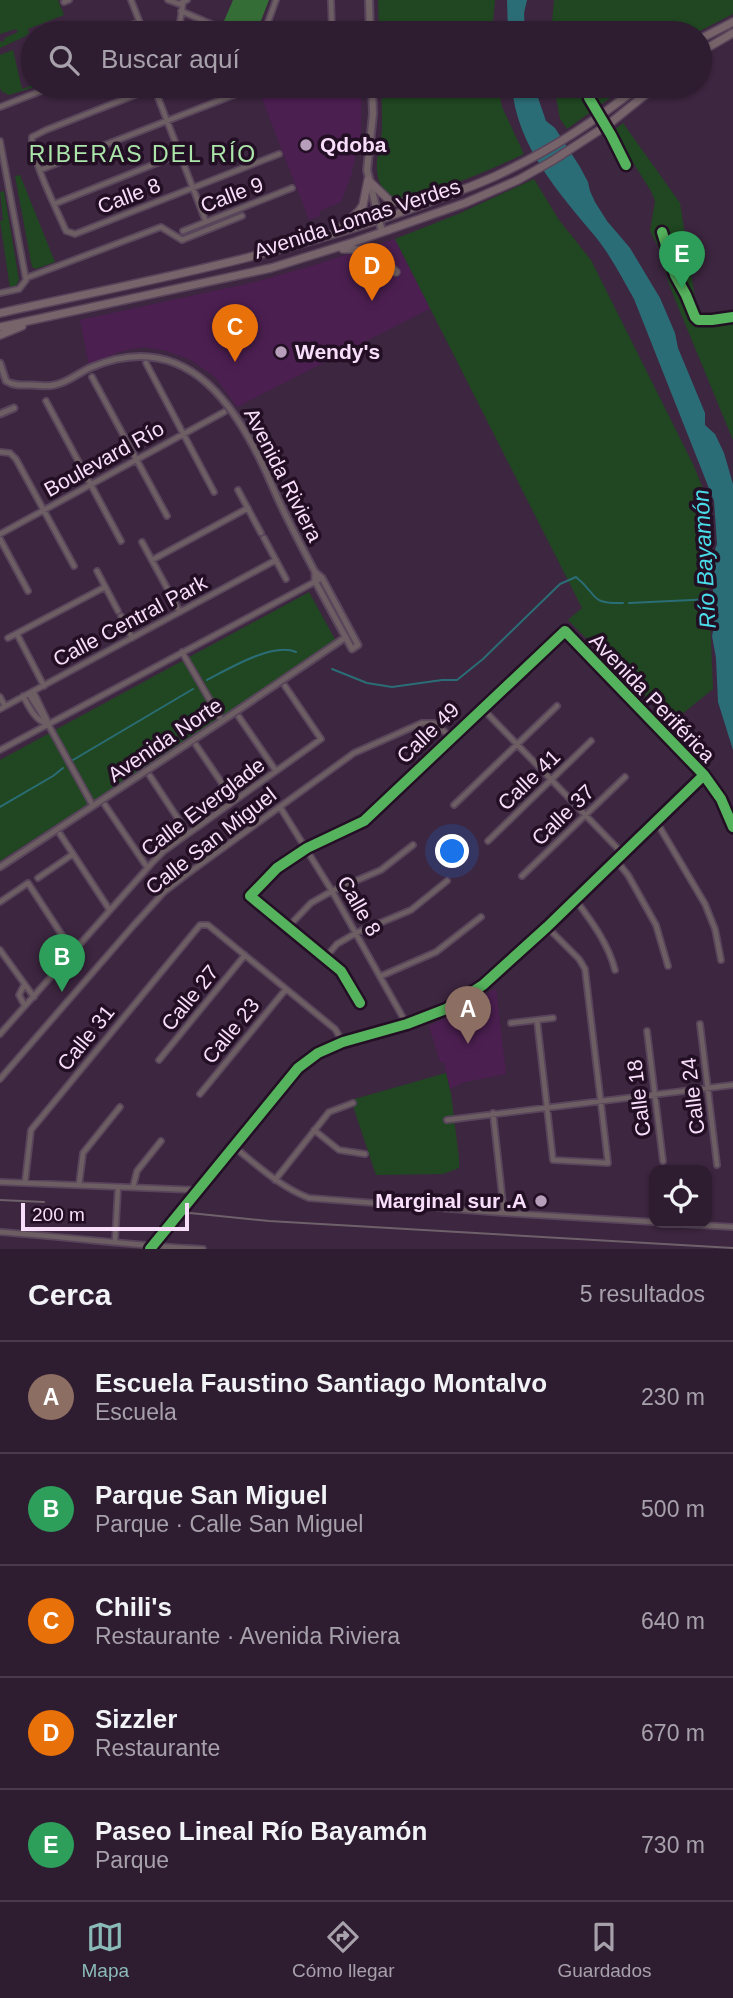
<!DOCTYPE html>
<html lang="es">
<meta charset="utf-8">
<style>
body{margin:0;font-family:Helvetica,sans-serif;background:#3a293c;color:#f1f3f6}
.controls{position:absolute;right:21px;bottom:21px;display:grid;overflow:hidden;border-radius:14px;box-shadow:0 2px 5px #0004}
.controls button{width:63px;height:63px;display:grid;place-items:center;padding:0;border:0;border-bottom:2px solid #493a4c;background:#2e1c30;color:#f1f3f6;font:35px sans-serif}
.scale{position:absolute;left:21px;bottom:18px;width:168px;box-sizing:border-box;padding-left:7px;border:4px solid #f9defb;border-top:0;font-size:19px;line-height:24px;white-space:nowrap;color:#f9defb;-webkit-text-stroke:5px #220f24;paint-order:stroke}
.you{position:absolute;left:453px;top:852px;width:24px;height:24px;margin:-18px;border:5px solid #fff;border-radius:50%;background:#1a73e8;box-shadow:0 0 0 10px #1a73e833}
.badge{display:grid;place-items:center;width:46px;height:46px;border-radius:50%;background:#8bbbb9;color:#fff;font-size:23px;font-weight:700}
.pin{position:absolute;translate:-50% -58px;filter:drop-shadow(0 2px 4px #0008)}
.pin::after{content:'';position:absolute;top:37px;width:24px;height:21px;background:inherit;clip-path:polygon(0 0,100% 0,50% 100%)}
.list{margin:0;padding:0;list-style:none}
h2{display:flex;justify-content:space-between;align-items:center;height:91px;margin:0;padding:0 28px;font-size:30px}
h2 small{font-size:23px;font-weight:400;color:#a7a1ab}
.list li{display:grid;grid-template-columns:46px 1fr auto;gap:21px;align-items:center;box-sizing:border-box;height:112px;padding:0 28px;border-top:2px solid #493a4c}
.list b{display:block;font-size:26px;white-space:nowrap}
.list p{margin:0;font-size:23px;white-space:nowrap;color:#a7a1ab}
.list em{font-size:23px;font-style:normal;color:#a7a1ab}
.icon{flex:none;width:38px;height:38px;fill:none;stroke:currentColor;stroke-width:2;stroke-linecap:round;stroke-linejoin:round}
.map{position:relative;flex:none;width:733px;height:1249px;overflow:hidden}
.search{position:absolute;background:#2e1c30;box-shadow:0 2px 5px #0004;left:21px;right:21px;top:21px;height:77px;display:flex;align-items:center;gap:18px;box-sizing:border-box;padding:0 24px;border-radius:38px;color:#a7a1ab;font-size:26px}
.sheet{height:651px;background:#2e1c30}
nav{display:flex;justify-content:space-around;align-items:center;box-sizing:border-box;height:98px;border-top:2px solid #493a4c;background:#2e1c30;font-size:19px;color:#a7a1ab}
nav a{display:grid;justify-items:center;gap:4px}
nav .on{color:#8bbbb9}
.map>svg:first-child{display:block}
.built{fill:#4c1f51}
.green{fill:#204721}
.forest{fill:#356d36}
.water{fill:#2b6d76}
.lines{fill:none;stroke-linecap:round;stroke-linejoin:round}
.stream{stroke:#2b6d76;stroke-width:2}
.minor-casing{stroke:#59455b;stroke-width:8}
.tertiary-casing{stroke:#59455b;stroke-width:9}
.secondary-casing{stroke:#59455b;stroke-width:10}
.trunk-casing{stroke:#59455b;stroke-width:10}
.minor{stroke:#6c5e62;stroke-width:4.5}
.tertiary{stroke:#6c5e62;stroke-width:5}
.secondary{stroke:#706164;stroke-width:6}
.trunk{stroke:#76646a;stroke-width:7}
.rail{stroke:#6f616a;stroke-width:2}
.cycleway-casing{stroke:#220f24;stroke-width:15}
.cycleway{stroke:#56b35d;stroke-width:10}
.poi-dot{fill:#b79eba;stroke:#220f24;stroke-width:2.5}
.labels{text-anchor:middle;stroke-width:7;stroke-linejoin:round;paint-order:stroke}
.poi-label{font-size:21px;font-weight:bold;fill:#f9defb;stroke:#220f24;text-anchor:start}
.street-label{font-size:21px;fill:#f9defb;stroke:#220f24}
.neighbourhood-label{font-size:23px;letter-spacing:2px;fill:#ace5aa;stroke:#220f24}
.water-label{font-size:23px;font-style:italic;fill:#4adbe8;stroke:#220f24}
</style>
<div class="map">
<svg width="733" height="1249" viewBox="0 0 733 1249">
<rect width="100%" height="100%" fill="#3d2640"/>
<!-- built -->
<path class="built" d="M268,86H361V133L351,176L341,202L320,211V216L309,220L259,91Z
M395,239L431,308L237,407L215,377L191,360L167,351L144,347L131,349L119,352L89,365L80,320L251,283L308,267Z
M496,988L506,1074L465,1082L450,1089L444,1062H440L429,1026L468,1007Z"/>
<!-- green -->
<path class="green" d="M0,0H58L64,15L28,29L29,33L26,36L0,48V41L3,42L5,38L18,32L16,29L0,34Z
M378,0H495L492,33H379Z
M554,0H733V14L696,33H551Z
M13,50L22,89L33,85L38,86L9,95L1,91L0,86V55Z
M381,86H498L502,107L524,154C495,168 465,180 435,191C425,194 414,200 404,200C391,199 380,189 378,177C374,161 381,145 382,129C382,114 382,100 381,86Z
M554,86H627L567,129L560,119Z
M623,123L680,203L698,317L733,311V440L674,297L668,281L661,252L650,231L655,201L651,191L632,161L624,155L613,156L608,135Z
M20,175L55,262L36,269L32,267L15,176Z
M534,179L559,220L591,260L694,466L703,489L706,519L713,689L671,723L568,620L582,608L395,239L458,214Z
M4,191L19,280L16,286L10,288L0,221L3,220L0,192Z
M309,592L336,641L252,698L0,861V760Z
M446,1073L451,1094L459,1158V1168L443,1174L376,1175L351,1100Z"/>
<!-- forest -->
<path class="forest" d="M233,0H269L257,31L251,33L224,21Z"/>
<!-- water -->
<path class="water" d="M507,0H527L524,13L525,33H508Z
M512,86H534L546,121L555,128L580,167L588,182L590,191L595,202L607,221L630,248L660,298L675,333L678,348L705,413V425L715,434L724,453L733,484V750L718,702L716,658L712,636L714,627L712,558L717,544L714,501L634,299C622,278 610,254 594,235C559,193 516,145 512,86Z"/>
<g class="lines">
<!-- stream -->
<path class="stream" d="M629,603L713,599
M332,669L367,683L392,687L442,680H457L483,659L560,584L576,577C599,595 588,604 623,603
M207,680C228,669 273,642 296,652
M73,760L193,689
M0,807L53,776L63,768"/>
<!-- minor casing -->
<g class="minor-casing">
<path id="minor" d="M131,0L144,33
M168,0L179,4L187,0
M331,0L332,29
M64,2L69,0
M181,11L232,33
M289,31L349,29
M110,33L139,22
M174,33L180,22L183,3
M264,33L276,0
M158,86L46,130L32,137C30,157 57,210 66,231L75,234L279,154
M154,87L206,222
M0,107L54,86
M0,141L26,280L19,289L0,293
M40,170L257,86
M54,204L180,154
M183,231L292,188
M26,278L161,227L182,240L242,216
M146,363L214,492
M92,377L167,516
M46,401L121,541
M0,452L10,453L16,459L74,566
M238,490L261,533
M0,534L224,412
M264,538L286,579
M0,539L28,591
M142,542L180,612
M152,560L248,508
M97,571L118,611
M121,616L132,638
M17,634L44,686
M8,638L105,587
M182,652L222,721
M33,691L47,720
M29,694L48,724L93,806
M23,696C30,708 34,719 47,724
M0,697L5,706
M482,708L623,854
M0,709L276,560
M239,717L276,771
M196,745L234,801
M0,750L322,578
M150,776L188,834
M105,805L147,867
M454,805L557,706
M280,807L332,891L406,1023
M656,821L705,904L715,929L721,960
M60,834L109,909
M488,841L591,741
M616,860L628,875L656,925L668,966
M522,876L625,777
M38,878L73,854
M575,899C592,922 608,943 615,970
M0,902L28,883L73,952
M288,927L311,903L332,891L381,870L413,845
M0,950L34,997
M325,958L337,944L356,933L411,910L447,881
M381,976L436,952L481,917
M24,985L19,995L25,1006
M360,1003L341,971L250,896L277,868L307,848L364,821L565,631L704,775L721,799L733,827
M537,1020L553,1160L608,1163L585,969L579,959L547,927
M511,1023L553,1018
M700,1024L717,1165
M647,1031L663,1161
M0,1034L152,863L164,851L321,739L285,686
M159,1060L245,955
M0,1079L133,926L164,892L190,872L354,753L422,723H434L451,737
M200,1094L286,989
M493,1113L504,1213
M447,1120L733,1085
M314,1130L339,1150L365,1154
M233,1146C257,1165 280,1187 309,1198L504,1213L654,1222
M275,1180L329,1112L353,1103
M0,1182L196,1190
M25,1182L31,1130L200,925H208L335,1029L343,1042
M79,1185L83,1153L120,1107
M133,1187L137,1171L161,1141
M666,1223L733,1227
M0,1232C68,1237 135,1246 203,1249
M115,1241L118,1187
M150,1249L298,1068L318,1053L343,1042L407,1024L446,1009L483,985L547,927L704,775"/>
</g>
<!-- tertiary casing -->
<g class="tertiary-casing">
<path id="tertiary" d="M0,363L6,381C14,386 23,385 32,385C39,385 47,387 54,385C68,383 79,372 92,367C191,326 241,412 274,490C286,518 301,545 315,572L322,578L358,645L352,649L315,581V572
M0,414L14,408
M0,867L222,721L346,637"/>
</g>
<!-- secondary casing -->
<g class="secondary-casing">
<path id="secondary" d="M369,0L370,33
M372,86L373,114L367,170L382,232"/>
</g>
<!-- trunk casing -->
<g class="trunk-casing">
<path id="trunk" d="M700,39L733,22
M700,52L733,33
M368,180L390,201L418,204
M335,233L359,211L363,205L368,180
M343,249C367,248 380,256 396,272
M0,313C140,282 281,256 416,207C444,196 473,187 500,174C549,151 597,120 639,86
M0,327L271,268L354,242L465,203L518,180L552,161L609,124L656,86
M0,335L22,326"/>
</g>
<!-- minor -->
<use href="#minor" class="minor"/>
<!-- tertiary -->
<use href="#tertiary" class="tertiary"/>
<!-- secondary -->
<use href="#secondary" class="secondary"/>
<!-- trunk -->
<use href="#trunk" class="trunk"/>
<!-- rail -->
<path class="rail" d="M0,1200L44,1202
M190,1213L269,1221L733,1248"/>
<!-- cycleway casing -->
<g class="cycleway-casing">
<path id="cycleway" d="M589,86V98L611,135L626,165
M662,232L675,275L686,295L695,317L698,320H712L733,317
M360,1003L341,971L250,896L277,868L307,848L364,821L565,631L704,775L721,799L733,827
M150,1249L298,1068L318,1053L343,1042L407,1024L446,1009L483,985L547,927L704,775"/>
</g>
<!-- cycleway -->
<use href="#cycleway" class="cycleway"/>
</g>
<!-- markers -->
<g class="poi-dot">
<circle cx="306" cy="145" r="7"/>
<circle cx="281" cy="352" r="7"/>
<circle cx="541" cy="1201" r="7"/>
</g>
<g class="labels">
<!-- poi labels -->
<g class="poi-label">
<text x="320" y="152">Qdoba</text>
<text x="295" y="359">Wendy's</text>
<text x="527" y="1208" text-anchor="end">Marginal sur .A</text>
</g>
<!-- street labels -->
<g class="street-label">
<text transform="translate(232 195) rotate(-21)" y="7">Calle 9</text>
<text transform="translate(129 196) rotate(-21)" y="7">Calle 8</text>
<text transform="translate(357 219) rotate(-18)" y="7">Avenida Lomas Verdes</text>
<text transform="translate(104 459) rotate(-29)" y="7">Boulevard Río</text>
<text transform="translate(283 475) rotate(63)" y="7">Avenida Riviera</text>
<text transform="translate(130 621) rotate(-28)" y="7">Calle Central Park</text>
<text transform="translate(652 698) rotate(46)" y="7">Avenida Periférica</text>
<text transform="translate(428 733) rotate(-44)" y="7">Calle 49</text>
<text transform="translate(165 740) rotate(-34)" y="7">Avenida Norte</text>
<text transform="translate(529 780) rotate(-44)" y="7">Calle 41</text>
<text transform="translate(203 807) rotate(-37)" y="7">Calle Everglade</text>
<text transform="translate(563 815) rotate(-44)" y="7">Calle 37</text>
<text transform="translate(211 841) rotate(-38)" y="7">Calle San Miguel</text>
<text transform="translate(359 906) rotate(60)" y="7">Calle 8</text>
<text transform="translate(190 998) rotate(-51)" y="7">Calle 27</text>
<text transform="translate(231 1031) rotate(-51)" y="7">Calle 23</text>
<text transform="translate(86 1038) rotate(-51)" y="7">Calle 31</text>
<text transform="translate(693 1096) rotate(-97)" y="7">Calle 24</text>
<text transform="translate(639 1098) rotate(-97)" y="7">Calle 18</text>
</g>
<!-- neighbourhood labels -->
<g class="neighbourhood-label">
<text x="143" y="162">RIBERAS DEL RÍO</text>
</g>
<!-- water labels -->
<g class="water-label">
<text transform="translate(704 559) rotate(-93)" y="8">Río Bayamón</text>
</g>
</g>
</svg>
<div class="controls">
<button><svg class="icon" aria-label="locate" viewBox="0 0 24 24"><circle cx="12" cy="12" r="6"/><path d="M12 2v4M12 18v4M2 12h4M18 12h4"/></svg></button>
</div>
<div class="scale">200 m</div>
<div class="you"></div>
<div class="pin badge" style="left:468px;top:1044px;background:#8d6e63">A</div>
<div class="pin badge" style="left:62px;top:992px;background:#2e9e5b">B</div>
<div class="pin badge" style="left:235px;top:362px;background:#e8710a">C</div>
<div class="pin badge" style="left:372px;top:301px;background:#e8710a">D</div>
<div class="pin badge" style="left:682px;top:289px;background:#2e9e5b">E</div>
<div class="search"><svg class="icon" aria-label="search" viewBox="0 0 24 24"><circle cx="10" cy="10" r="6"/><path d="M15 15l6 6"/></svg>Buscar aquí</div>
</div>
<section class="sheet">
<h2>Cerca<small>5 resultados</small></h2>
<ul class="list">
<li><span class="badge" style="background:#8d6e63">A</span><div><b>Escuela Faustino Santiago Montalvo</b><p>Escuela</p></div><em>230 m</em></li>
<li><span class="badge" style="background:#2e9e5b">B</span><div><b>Parque San Miguel</b><p>Parque · Calle San Miguel</p></div><em>500 m</em></li>
<li><span class="badge" style="background:#e8710a">C</span><div><b>Chili's</b><p>Restaurante · Avenida Riviera</p></div><em>640 m</em></li>
<li><span class="badge" style="background:#e8710a">D</span><div><b>Sizzler</b><p>Restaurante</p></div><em>670 m</em></li>
<li><span class="badge" style="background:#2e9e5b">E</span><div><b>Paseo Lineal Río Bayamón</b><p>Parque</p></div><em>730 m</em></li>
</ul>
</section>
<nav>
<a class="on"><svg class="icon" aria-label="map" viewBox="0 0 24 24"><path d="M3 6l6-2 6 2 6-2v14l-6 2-6-2-6 2zM9 4v14M15 6v14"/></svg>Mapa</a>
<a><svg class="icon" aria-label="directions" viewBox="0 0 24 24"><path d="M12 3l9 9-9 9-9-9zM9 14v-3h6M13 9l2 2-2 2"/></svg>Cómo llegar</a>
<a><svg class="icon" aria-label="saved" viewBox="0 0 24 24"><path d="M7 4h10v16l-5-4-5 4z"/></svg>Guardados</a>
</nav>
